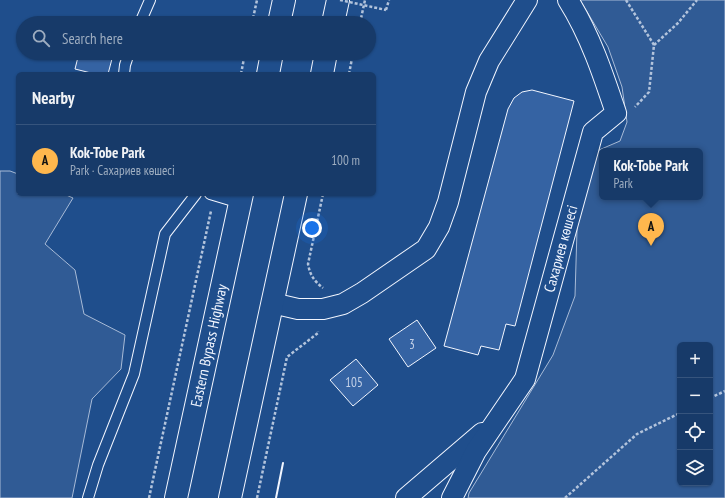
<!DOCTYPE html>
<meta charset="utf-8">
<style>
body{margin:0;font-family:"PT Sans Narrow",sans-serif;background:#244571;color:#f1f3f6}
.controls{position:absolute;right:12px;bottom:12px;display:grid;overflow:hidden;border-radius:6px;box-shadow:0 1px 3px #0004}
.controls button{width:36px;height:36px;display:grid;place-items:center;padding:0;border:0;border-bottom:1px solid #36547d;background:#173a69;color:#f1f3f6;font:20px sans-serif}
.you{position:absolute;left:312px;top:228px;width:14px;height:14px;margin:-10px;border:3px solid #fff;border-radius:50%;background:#1a73e8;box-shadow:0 0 0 6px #1a73e833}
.badge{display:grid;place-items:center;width:26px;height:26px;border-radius:50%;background:#ffb74d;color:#111;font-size:13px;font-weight:700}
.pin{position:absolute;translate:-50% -33px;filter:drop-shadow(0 1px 2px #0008)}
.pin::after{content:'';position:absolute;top:21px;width:14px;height:12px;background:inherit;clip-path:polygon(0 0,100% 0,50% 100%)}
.popup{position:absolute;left:599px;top:148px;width:104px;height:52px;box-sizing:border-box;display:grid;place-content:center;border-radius:6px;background:#173a69;filter:drop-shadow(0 1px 3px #0005);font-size:13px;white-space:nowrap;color:#9eadc0}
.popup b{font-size:15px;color:#f1f3f6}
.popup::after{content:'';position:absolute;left:50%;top:100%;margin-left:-8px;border:8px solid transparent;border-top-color:#173a69}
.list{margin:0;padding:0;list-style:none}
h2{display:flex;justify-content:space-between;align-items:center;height:52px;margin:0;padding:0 16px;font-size:17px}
h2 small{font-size:13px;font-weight:400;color:#9eadc0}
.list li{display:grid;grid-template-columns:26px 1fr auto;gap:12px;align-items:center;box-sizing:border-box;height:72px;padding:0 16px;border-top:1px solid #36547d}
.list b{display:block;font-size:15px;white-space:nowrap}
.list p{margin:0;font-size:13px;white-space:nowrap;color:#9eadc0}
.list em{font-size:13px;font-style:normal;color:#9eadc0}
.icon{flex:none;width:22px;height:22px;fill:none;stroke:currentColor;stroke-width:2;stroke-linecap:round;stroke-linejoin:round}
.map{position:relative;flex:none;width:725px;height:498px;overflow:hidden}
.search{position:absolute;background:#173a69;box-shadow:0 1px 3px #0004;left:16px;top:16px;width:360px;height:44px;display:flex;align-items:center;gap:10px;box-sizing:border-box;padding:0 14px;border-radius:22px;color:#9eadc0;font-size:15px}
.panel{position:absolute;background:#173a69;box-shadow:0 1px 3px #0004;left:16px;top:72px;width:360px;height:124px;border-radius:6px}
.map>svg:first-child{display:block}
.built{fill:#305b95;stroke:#a8bbd7;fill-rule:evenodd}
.building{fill:#3563a3;stroke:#f2f6ff}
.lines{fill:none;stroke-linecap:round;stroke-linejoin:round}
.lane-casing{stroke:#f2f6ff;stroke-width:12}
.street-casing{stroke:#f2f6ff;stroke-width:22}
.primary-casing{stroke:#f2f6ff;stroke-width:24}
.path{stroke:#b3c4dc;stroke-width:2.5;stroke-dasharray:3 2;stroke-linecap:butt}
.lane{stroke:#1f4e8c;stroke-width:10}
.street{stroke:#1f4e8c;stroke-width:20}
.primary{stroke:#1f4e8c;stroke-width:22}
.path-bridge{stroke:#b3c4dc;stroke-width:2.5;stroke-dasharray:3 2;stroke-linecap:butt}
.wall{stroke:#f2f6ff;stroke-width:2}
.labels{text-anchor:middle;stroke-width:3;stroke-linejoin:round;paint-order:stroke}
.number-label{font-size:13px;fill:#c3d1e8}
.street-label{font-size:15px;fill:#f2f6ff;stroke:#1f4e8c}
</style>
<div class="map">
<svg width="725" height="498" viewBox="0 0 725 498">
<rect width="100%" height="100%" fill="#1f4e8c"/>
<!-- built -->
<path class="built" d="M580,0H725V498H468L469,493L553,355L575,296L578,197L585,173L599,150L620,141L627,122L622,87L608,47ZM602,151H700V197H602ZM680,345H710V483H680Z
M0,171H10L18,174V194H64L73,198L45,244L75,270L84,314L125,335L121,369L92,399L72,498H0Z"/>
<!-- building -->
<path class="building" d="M79,53L113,55L108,74H95L75,69Z
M532,90L574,101L515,326L506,324L499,350L481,346L478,355L444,346L508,109L514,98L522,92Z
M417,320L436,348L408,367L389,339Z
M356,359L378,385L353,406L330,380Z"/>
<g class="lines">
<!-- lane casing -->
<g class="lane-casing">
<path id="lane" d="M140,23L150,0
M124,74L125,65L129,53
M210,194L240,203
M88,498L98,465L134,374L165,234L196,194"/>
</g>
<!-- street casing -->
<g class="street-casing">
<g id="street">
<path d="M272,303L298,309H323L343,304L362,293L426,249L439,227L448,202L476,92L489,61L527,0"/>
<path d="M406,498L482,433"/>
<path id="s1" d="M452,498L476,451L525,379L593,132L616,113C603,74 590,35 568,0"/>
</g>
</g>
<!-- primary casing -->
<g class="primary-casing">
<g id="primary">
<path d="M279,23L284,0"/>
<path d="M333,23L338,0"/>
<path d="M268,74L272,53"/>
<path d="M322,74L326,53"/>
<path id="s2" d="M176,498L242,194"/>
<path d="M230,498L296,194"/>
</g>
</g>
<!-- path -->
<path class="path" d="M626,0L654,45L649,92L635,107
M386,10L389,0
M252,23L257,0
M360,23L365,0
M654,45L678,23L697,0
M241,74L245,53
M349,74L353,53
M323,194L308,264C310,275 314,281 323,288
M710,398L725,391
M149,498L211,211
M257,498L287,357L318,333V331
M565,498L637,434L680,413"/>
<!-- lane -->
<use href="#lane" class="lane"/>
<!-- street -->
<use href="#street" class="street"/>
<!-- primary -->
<use href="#primary" class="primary"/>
<!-- path-bridge -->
<path class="path-bridge" d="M340,0L386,10"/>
<!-- wall -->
<path class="wall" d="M276,498L283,463"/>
</g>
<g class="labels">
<!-- number labels -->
<g class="number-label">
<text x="412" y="349">3</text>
<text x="354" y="387">105</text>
</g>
<!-- street labels -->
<g class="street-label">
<text dy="5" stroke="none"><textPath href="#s1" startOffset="275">Сахариев көшесі</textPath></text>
<text dy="5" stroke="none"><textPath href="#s2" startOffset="156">Eastern Bypass Highway</textPath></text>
</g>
</g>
</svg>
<div class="controls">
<button>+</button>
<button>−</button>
<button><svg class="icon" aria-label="locate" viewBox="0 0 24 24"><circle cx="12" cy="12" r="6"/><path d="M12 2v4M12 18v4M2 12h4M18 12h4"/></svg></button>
<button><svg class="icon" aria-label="layers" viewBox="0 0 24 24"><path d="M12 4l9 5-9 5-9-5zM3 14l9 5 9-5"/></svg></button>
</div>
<div class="you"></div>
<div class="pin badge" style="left:651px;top:246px">A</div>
<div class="popup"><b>Kok-Tobe Park</b>Park</div>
<div class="search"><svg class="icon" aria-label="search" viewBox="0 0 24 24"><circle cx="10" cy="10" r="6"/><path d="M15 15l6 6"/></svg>Search here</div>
<section class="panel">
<h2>Nearby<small></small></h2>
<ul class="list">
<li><span class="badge">A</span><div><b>Kok-Tobe Park</b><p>Park · Сахариев көшесі</p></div><em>100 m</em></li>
</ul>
</section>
</div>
